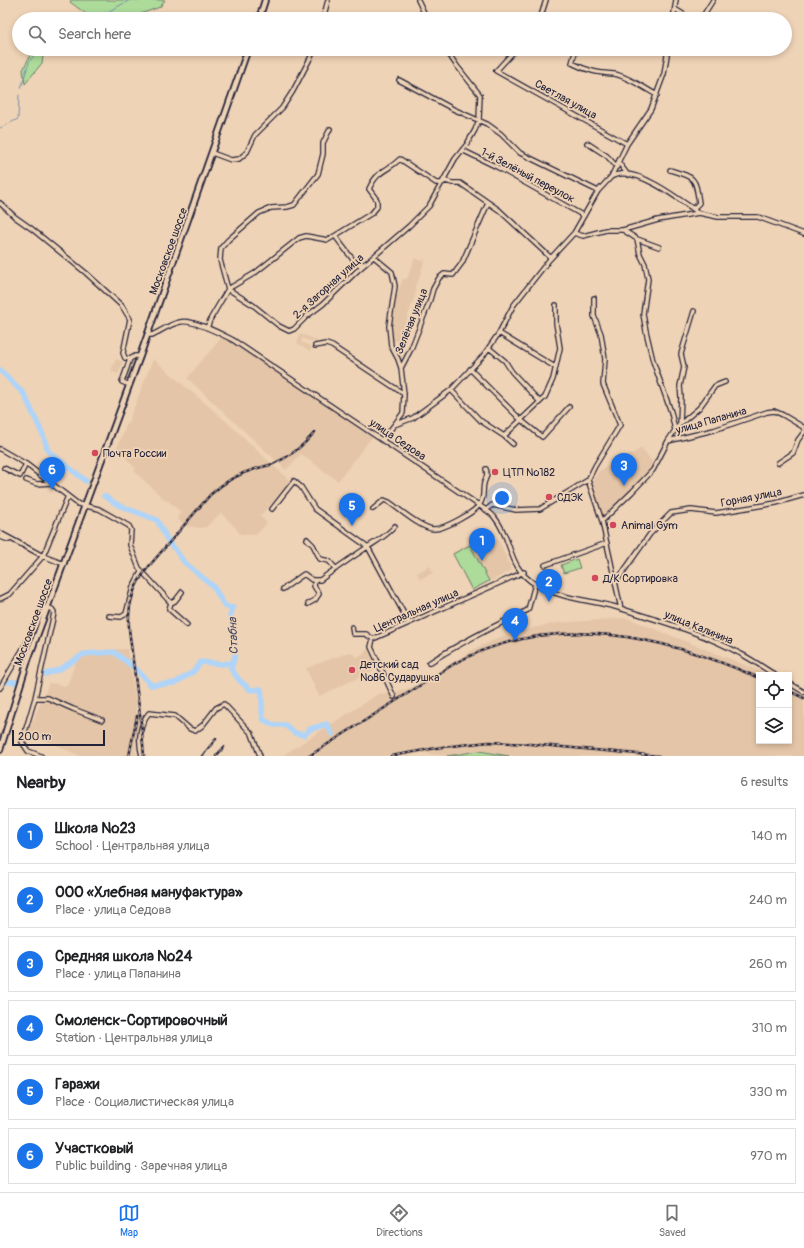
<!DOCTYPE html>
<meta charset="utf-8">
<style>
body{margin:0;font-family:Pangolin,sans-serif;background:#f6f6f6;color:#202124}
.controls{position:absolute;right:12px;bottom:12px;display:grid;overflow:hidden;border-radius:0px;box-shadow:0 2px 6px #0003}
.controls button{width:36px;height:36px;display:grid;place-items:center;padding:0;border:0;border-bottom:1px solid #e0e0e0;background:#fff;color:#202124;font:20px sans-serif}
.scale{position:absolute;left:12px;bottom:10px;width:93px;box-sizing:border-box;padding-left:4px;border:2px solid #22223b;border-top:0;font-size:11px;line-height:14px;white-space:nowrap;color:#22223b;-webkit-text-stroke:3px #efd3b6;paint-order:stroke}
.you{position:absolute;left:502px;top:498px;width:14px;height:14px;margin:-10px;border:3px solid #fff;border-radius:50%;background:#1a73e8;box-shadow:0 0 0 6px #1a73e833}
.badge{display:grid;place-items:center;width:26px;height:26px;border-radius:50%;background:#1a73e8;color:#fff;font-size:13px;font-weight:700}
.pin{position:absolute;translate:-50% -33px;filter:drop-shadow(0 1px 2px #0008)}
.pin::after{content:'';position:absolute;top:21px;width:14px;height:12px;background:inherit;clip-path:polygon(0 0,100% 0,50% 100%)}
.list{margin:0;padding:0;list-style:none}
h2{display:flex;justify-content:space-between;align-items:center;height:52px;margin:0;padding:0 16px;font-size:17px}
h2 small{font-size:13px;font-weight:400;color:#757577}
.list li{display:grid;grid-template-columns:26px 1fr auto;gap:12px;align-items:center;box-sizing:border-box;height:56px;margin:0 8px 8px;padding:0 8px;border:1px solid #e0e0e0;border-radius:0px}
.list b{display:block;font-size:15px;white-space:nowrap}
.list p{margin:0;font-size:13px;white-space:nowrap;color:#757577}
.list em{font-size:13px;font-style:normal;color:#757577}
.icon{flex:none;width:22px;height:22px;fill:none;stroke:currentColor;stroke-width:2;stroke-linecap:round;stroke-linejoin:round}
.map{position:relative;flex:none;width:804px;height:756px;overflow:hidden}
.search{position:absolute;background:#fff;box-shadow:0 2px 6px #0003;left:12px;right:12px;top:12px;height:44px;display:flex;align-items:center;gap:10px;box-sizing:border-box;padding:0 14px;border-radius:22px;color:#757577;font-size:15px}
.sheet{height:436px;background:#fff}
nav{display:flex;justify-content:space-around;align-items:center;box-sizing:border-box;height:56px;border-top:1px solid #e0e0e0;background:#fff;font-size:11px;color:#757577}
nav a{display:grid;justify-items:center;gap:2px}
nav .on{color:#1a73e8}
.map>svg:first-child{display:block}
.built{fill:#e4c5a7}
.green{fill:#addb9a;stroke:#687e6a}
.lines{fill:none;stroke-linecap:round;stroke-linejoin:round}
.stream{stroke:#778dac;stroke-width:1}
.river{stroke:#b0d4f8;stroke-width:5.5}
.minor-casing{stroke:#22223b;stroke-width:6}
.major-casing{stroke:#22223b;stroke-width:8}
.minor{stroke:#efd3b6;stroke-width:3.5}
.major{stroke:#efd3b6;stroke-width:4.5}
.rail-casing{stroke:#22223b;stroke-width:2.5}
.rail{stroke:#efd3b6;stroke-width:1;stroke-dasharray:3;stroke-linecap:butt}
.poi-dot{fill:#d1495b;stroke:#efd3b6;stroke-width:1.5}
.labels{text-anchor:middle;stroke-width:3.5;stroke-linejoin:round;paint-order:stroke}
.street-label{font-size:11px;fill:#22223b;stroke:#efd3b6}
.poi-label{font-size:11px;fill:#22223b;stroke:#efd3b6;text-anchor:start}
.water-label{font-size:12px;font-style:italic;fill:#3e4661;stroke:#efd3b6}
</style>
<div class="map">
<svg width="804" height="756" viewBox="0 0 804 756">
<rect width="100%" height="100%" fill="#efd3b6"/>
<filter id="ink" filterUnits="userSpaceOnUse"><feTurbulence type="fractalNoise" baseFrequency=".025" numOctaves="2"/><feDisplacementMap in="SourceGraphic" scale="8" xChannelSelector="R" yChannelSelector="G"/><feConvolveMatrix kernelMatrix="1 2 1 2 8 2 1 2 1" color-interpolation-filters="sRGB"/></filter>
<g filter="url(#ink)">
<!-- built -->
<path class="built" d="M415,258L422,261L425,259L419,279L415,285L416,292L399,342L388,339V320L398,291L403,279H407Z
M300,334L317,340L316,343L302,338L301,342L312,347L310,351L297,343Z
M223,336L372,437L338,481L301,454L286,470L187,378Z
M116,359L123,362L118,374L111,371Z
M153,359L227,422L291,482L260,516L267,523L256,535L240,534L236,528L221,513L206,527L201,528L185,526L177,518L181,512L167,500L166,501L134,471L136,469L117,448L126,426L128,423L131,425L128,423Z
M642,448L653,463L651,470L628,495L603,517L591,483L599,471Z
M485,534L490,543L498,539L512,570L471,591L452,553Z
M430,566L433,573L420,579L417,573Z
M627,618L770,675H759V741H789V686L804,695V756H509L479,751L447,756L421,753L407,756H282L378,694L398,691L413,687L476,648L510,633L556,623Z
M127,649L136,701V712H139V727L135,751L139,756H80L28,732L49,683L67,686L76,661L100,650Z
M368,649L377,669L319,696L306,668L350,652L357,657L364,654L365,651Z"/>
<!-- green -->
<path class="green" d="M71,0H165L160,7L135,16L134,19H93L70,2Z
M33,49H44L42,63L25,84L23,70Z
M470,545L489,581L472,590L453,554Z
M577,559L580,568L564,573L561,565Z
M479,751L509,756H447Z"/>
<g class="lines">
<!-- stream -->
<path class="stream" d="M94,19L130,0
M21,88L29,62L39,49
M0,128L18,119L19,95"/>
<!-- river -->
<path class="river" d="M0,370L24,394L43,435L48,451L86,481
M104,496L118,505L157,520L169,543L175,549L184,562L213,586L223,603L227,607L233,608L230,616L233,621L235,655L231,669L240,681L251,690L261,689C263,700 261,708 263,719L273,725H285L295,733L304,735L310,729L327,724L332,734
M46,674L60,669L84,654L114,652L136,669L151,685L175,683L193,672L201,662L222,664L233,663
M6,682H16"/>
<!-- minor casing -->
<g class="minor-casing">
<path id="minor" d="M418,0L427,19
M675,9L691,19
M541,16L557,19
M323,19L328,0
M540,19L546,0
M673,19L676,0
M701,19L713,0
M516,49L496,71L627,144
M576,49L572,63C587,71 598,73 614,74C627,76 646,89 657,95
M399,80L453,109L487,124L501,134L520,153L598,191
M330,129L323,143V154L318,174L294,205L287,207L271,208L259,213L228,240L221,248L220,260L228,289L253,305L279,326L289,331L294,329L307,316L323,304L357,271L409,226L429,206L455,159L467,144L475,130L479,120L480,95L457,66L445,49
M587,143L607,156L617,167
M462,150L497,167L584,216
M212,153L231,160L239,159L247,152L255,135L282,108L293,91L315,49
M619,163L628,175
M670,170C696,178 695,177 699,203L693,209
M611,177C613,176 617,174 620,174C643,171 680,200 699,213
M0,203L15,217L32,229L86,273L122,306L130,319L123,353L125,358L130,359L122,382L130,385
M623,230L637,239L640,254L645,264L648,279L643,314L646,331L653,361L671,412L675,430L668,441
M574,233L583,236L606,230H623L658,220L699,213L718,217H758L804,234
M335,236L354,261L360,265L366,263
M637,239L659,247
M374,257L392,272L395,286L389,326L391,346L398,359L401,368
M207,328L211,318L228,289L255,273L299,238L306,236L328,240L372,213L377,207V200L369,189C378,169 387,172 400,159L436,183H442L446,181L452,183H460L499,210L551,258
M499,333L555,367
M148,335H152C161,331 170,324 180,322C193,319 221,334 233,340L486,510C489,512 493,515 495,518C513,540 507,567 535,584C560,599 591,600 619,608C658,620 706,634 741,654C753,660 764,668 775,675
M315,346L326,344L332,346L404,394
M489,348L505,361L512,372L540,402
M130,359L135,356H140
M470,369L521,420L542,437L569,407
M451,390L481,421L504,436L513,444
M680,424L699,408L715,386L725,382
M394,425L403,413L404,394L401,368L411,349L429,303L433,289L439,278L444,274L453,275L462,263L488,203
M675,430L680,424L681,397L680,386L684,367L681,354L694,311
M504,436L545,397L553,379L560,348L556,323V305
M383,440L394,425L413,418L451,390L483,356L499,333L513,306L549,260L574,233L598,191L611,177L627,144L651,109L664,74L668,49
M0,449L26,464L78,504L99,509L129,526L131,530L130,545L139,568L171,603L169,609L187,625
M778,463L793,453L798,440L804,432
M4,468L20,476L26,464
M26,480L37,484L51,483
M588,480L602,521
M272,509L294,481L301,487L315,509L368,547L409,623
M373,509L384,500L389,502C399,509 422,529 434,529C444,529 474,513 480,504C485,497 482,491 484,483C486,477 488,476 486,469
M486,510L492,505L516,510L540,509L588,480L595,466L620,425L603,384L605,359L601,334L594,316V298
M0,533L43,556L64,564
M0,537L9,540
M307,539L313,545L320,559L329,561L336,569
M545,565L607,543
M616,582L650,534L671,513L691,510L716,513L776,503L804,495
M283,589L304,574L312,580H320C335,569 351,558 366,548C377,541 387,536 395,526
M0,599L10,594L43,556L68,496
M171,603L175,601L182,592
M308,604L315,600L319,594L314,586L315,580
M621,609L602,521L632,492L653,470L668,441L714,430L767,412L774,411L783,415L803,427L804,429
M109,616L121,617L126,614L133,587L141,572
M352,627L353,634H366L373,639
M373,639L524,572
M373,639L371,647L394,697
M429,663C461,642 494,626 528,610L535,584
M789,683L804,692
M0,688L27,642L40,616L46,607L52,609L54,612L53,618L35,698L22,742L28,751L41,756
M35,698H48L73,709L102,720
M142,756C138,742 139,724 149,713L175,716L190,729L195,731L203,725L216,708L224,704L252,734L260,756"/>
</g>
<!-- major casing -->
<g class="major-casing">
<path id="major" d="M259,19L265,0
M0,750L28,660L140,356L248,49"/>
</g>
<!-- minor -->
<use href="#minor" class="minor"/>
<!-- major -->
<use href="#major" class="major"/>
<!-- rail casing -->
<g class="rail-casing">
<path id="rail" d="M789,691L804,698
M129,756L137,716
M144,756L142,731L129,629C128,602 132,587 150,565L210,495C224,482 237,474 255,469C261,467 267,466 273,464C290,457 304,445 315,432
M202,756L216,739
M216,756L224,747
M309,756L457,662C556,611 662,635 759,678
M391,756L442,747L489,742L530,744L659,756"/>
</g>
<!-- rail -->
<use href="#rail" class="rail"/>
</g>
</g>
<!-- markers -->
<g class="poi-dot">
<circle cx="95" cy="453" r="4"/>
<circle cx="495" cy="472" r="4"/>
<circle cx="549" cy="497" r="4"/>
<circle cx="613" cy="525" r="4"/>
<circle cx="595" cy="578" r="4"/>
<circle cx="352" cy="670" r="4"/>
</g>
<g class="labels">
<!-- street labels -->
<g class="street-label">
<text transform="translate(566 99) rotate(29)" y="4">Светлая улица</text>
<text transform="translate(528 175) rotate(28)" y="4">1-й Зелёный переулок</text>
<text transform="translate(168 251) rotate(-70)" y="4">Московское шоссе</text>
<text transform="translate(328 286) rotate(-42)" y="4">2-я Загорная улица</text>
<text transform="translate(411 321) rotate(-68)" y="4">Зелёная улица</text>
<text transform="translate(711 420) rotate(-16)" y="4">улица Папанина</text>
<text transform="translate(398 439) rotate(34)" y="4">улица Седова</text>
<text transform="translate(751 497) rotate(-11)" y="4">Горная улица</text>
<text transform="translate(416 610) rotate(-24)" y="4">Центральная улица</text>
<text transform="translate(33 622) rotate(-70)" y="4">Московское шоссе</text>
<text transform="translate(699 627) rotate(22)" y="4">улица Калинина</text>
</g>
<!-- poi labels -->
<g class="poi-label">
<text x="103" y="457">Почта России</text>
<text x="503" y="476">ЦТП №182</text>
<text x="557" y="501">СДЭК</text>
<text x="621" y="529">Animal Gym</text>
<text x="603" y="582">Д/К Сортировка</text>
<text x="360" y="668">Детский сад<tspan x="360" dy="13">№86 Сударушка</tspan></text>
</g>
<!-- water labels -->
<g class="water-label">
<text transform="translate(233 636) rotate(-92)" y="4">Стабна</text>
</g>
</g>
</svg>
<div class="controls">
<button><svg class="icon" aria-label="locate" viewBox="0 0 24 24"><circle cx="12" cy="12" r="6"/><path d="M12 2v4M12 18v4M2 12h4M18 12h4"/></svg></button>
<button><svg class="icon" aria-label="layers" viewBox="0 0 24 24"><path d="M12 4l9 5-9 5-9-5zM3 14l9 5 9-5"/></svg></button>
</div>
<div class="scale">200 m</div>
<div class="you"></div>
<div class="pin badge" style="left:482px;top:561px">1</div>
<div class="pin badge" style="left:549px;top:602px">2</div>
<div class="pin badge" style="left:624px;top:486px">3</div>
<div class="pin badge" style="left:515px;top:641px">4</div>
<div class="pin badge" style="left:352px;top:526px">5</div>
<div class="pin badge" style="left:52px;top:490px">6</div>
<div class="search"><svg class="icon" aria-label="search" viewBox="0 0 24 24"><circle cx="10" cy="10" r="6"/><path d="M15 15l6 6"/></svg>Search here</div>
</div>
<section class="sheet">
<h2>Nearby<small>6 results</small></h2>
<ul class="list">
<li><span class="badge">1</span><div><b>Школа №23</b><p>School · Центральная улица</p></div><em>140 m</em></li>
<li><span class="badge">2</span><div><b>ООО «Хлебная мануфактура»</b><p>Place · улица Седова</p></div><em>240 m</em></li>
<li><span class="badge">3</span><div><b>Средняя школа №24</b><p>Place · улица Папанина</p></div><em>260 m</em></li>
<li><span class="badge">4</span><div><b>Смоленск-Сортировочный</b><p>Station · Центральная улица</p></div><em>310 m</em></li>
<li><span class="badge">5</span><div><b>Гаражи</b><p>Place · Социалистическая улица</p></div><em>330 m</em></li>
<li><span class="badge">6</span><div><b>Участковый</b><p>Public building · Заречная улица</p></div><em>970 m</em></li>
</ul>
</section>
<nav>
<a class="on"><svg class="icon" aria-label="map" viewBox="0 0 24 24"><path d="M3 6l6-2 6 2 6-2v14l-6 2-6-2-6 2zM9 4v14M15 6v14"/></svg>Map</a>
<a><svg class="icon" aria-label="directions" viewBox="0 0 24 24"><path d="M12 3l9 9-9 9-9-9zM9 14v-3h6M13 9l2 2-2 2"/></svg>Directions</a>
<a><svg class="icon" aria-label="saved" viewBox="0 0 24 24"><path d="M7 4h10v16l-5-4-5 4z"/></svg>Saved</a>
</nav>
